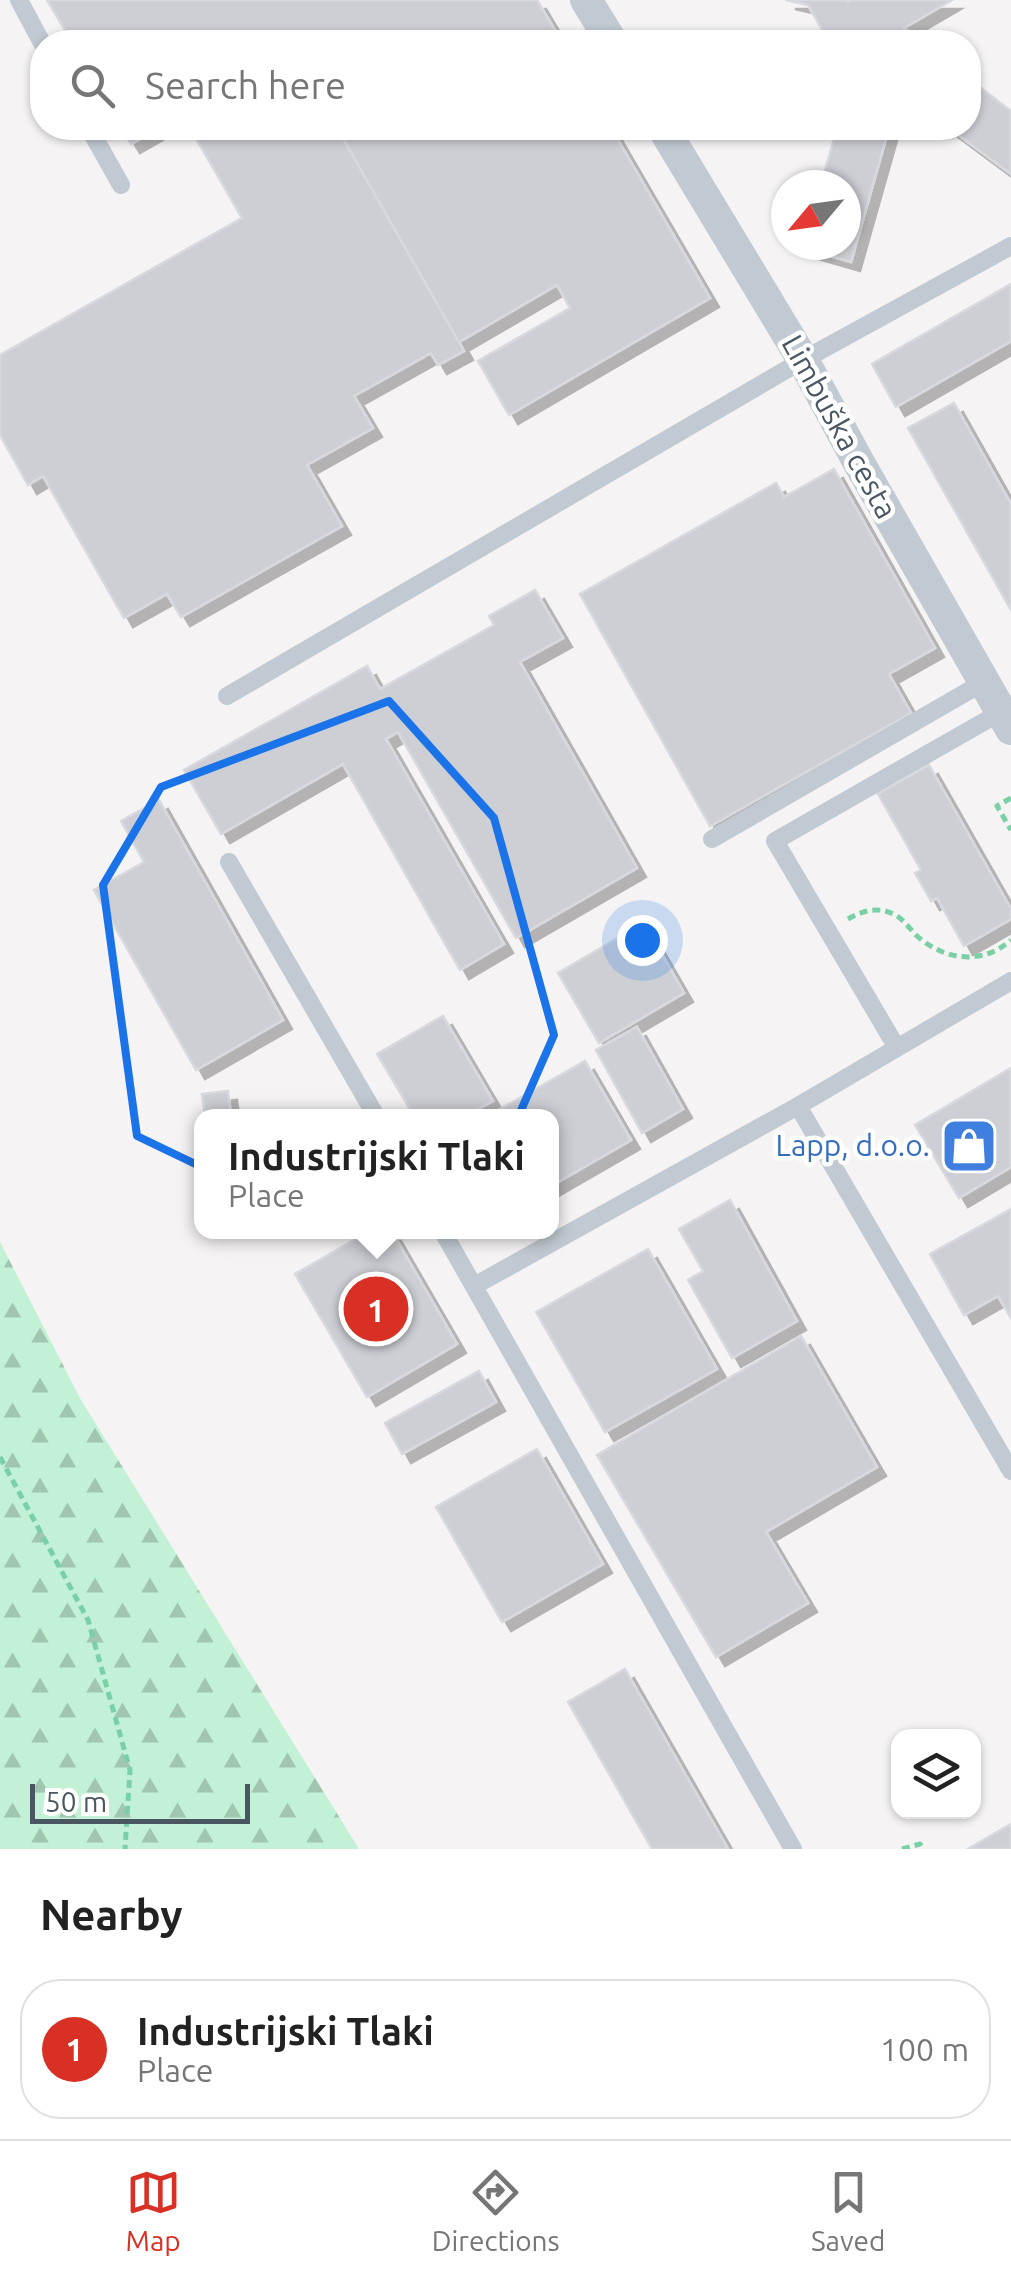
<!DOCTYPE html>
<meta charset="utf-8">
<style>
body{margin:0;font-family:Ubuntu,sans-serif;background:#f6f6f6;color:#222}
.controls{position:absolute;right:30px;bottom:30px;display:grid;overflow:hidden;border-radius:20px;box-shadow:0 2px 8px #0004}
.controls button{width:90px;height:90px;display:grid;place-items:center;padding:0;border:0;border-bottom:2px solid #e0e0e0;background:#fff;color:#222;font:50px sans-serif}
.compass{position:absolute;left:771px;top:170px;width:90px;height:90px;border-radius:50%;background:#fff;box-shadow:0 2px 8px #0004;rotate:241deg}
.scale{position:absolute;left:30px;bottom:25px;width:220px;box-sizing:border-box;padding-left:10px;border:5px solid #4a5661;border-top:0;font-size:28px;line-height:35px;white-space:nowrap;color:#4a5661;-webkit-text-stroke:8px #fff;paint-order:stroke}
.you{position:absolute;left:642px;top:940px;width:35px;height:35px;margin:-25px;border:8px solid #fff;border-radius:50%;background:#1a73e8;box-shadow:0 0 0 15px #1a73e833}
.badge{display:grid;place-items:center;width:65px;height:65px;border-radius:50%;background:#d93025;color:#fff;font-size:32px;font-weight:700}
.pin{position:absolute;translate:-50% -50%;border:5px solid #fff;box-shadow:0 2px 10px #0006}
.popup{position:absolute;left:194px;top:1109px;width:365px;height:130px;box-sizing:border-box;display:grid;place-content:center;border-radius:20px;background:#fff;filter:drop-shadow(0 2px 8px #0005);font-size:32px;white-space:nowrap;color:#767676}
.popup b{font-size:38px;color:#222}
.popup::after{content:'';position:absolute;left:50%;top:100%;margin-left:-20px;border:20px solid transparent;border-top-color:#fff}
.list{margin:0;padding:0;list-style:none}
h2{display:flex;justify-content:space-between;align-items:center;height:130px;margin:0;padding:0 40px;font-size:42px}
h2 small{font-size:32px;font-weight:400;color:#767676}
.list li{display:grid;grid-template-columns:65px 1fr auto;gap:30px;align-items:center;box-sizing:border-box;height:140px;margin:0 20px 20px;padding:0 20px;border:2px solid #e0e0e0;border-radius:40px}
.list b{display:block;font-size:38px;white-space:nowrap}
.list p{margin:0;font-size:32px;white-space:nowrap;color:#767676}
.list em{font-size:32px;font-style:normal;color:#767676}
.icon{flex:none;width:55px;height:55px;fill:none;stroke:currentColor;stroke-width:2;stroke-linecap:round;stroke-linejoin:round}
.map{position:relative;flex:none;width:1011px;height:1849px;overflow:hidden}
.search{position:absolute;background:#fff;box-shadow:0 2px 8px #0004;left:30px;right:30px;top:30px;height:110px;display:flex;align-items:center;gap:25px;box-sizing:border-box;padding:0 35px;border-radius:40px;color:#767676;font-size:38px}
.sheet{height:290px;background:#fff}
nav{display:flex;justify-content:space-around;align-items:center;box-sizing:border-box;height:140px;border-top:2px solid #e0e0e0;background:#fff;font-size:28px;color:#767676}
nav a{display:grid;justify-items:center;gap:5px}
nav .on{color:#d93025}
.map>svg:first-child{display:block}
.forest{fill:url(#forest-firs)}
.building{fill:#cdcfd5;stroke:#d7d9de;stroke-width:2.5;filter:url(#shadow)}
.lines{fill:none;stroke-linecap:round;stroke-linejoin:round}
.path{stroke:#7ad0a6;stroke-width:5;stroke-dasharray:8 5;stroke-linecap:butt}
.lane{stroke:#c1cad2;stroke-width:18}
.street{stroke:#c1cad2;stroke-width:32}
.marked{fill:none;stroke:#1a73e8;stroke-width:8;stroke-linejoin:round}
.labels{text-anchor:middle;stroke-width:9;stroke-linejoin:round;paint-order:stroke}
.street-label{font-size:30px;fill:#4a5661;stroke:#fff}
.shop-label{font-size:30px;fill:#366cbe;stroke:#fff;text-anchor:end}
</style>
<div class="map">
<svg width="1011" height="1849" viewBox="0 0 1011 1849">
<defs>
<pattern id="forest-firs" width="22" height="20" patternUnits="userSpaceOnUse" patternTransform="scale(2.5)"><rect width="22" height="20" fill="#c3f1d5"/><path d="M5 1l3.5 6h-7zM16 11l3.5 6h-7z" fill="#a0c6b0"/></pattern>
<filter id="shadow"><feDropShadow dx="9" dy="9" stdDeviation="0" flood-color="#0004"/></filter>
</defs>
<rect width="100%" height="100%" fill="#f5f3f3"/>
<!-- forest -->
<path class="forest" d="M0,1242L81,1400L359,1849H0Z"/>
<!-- building -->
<path class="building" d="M47,0H537L562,42H72Z
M786,0H846L848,2L852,0H952L904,28L923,42H829L808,5Z
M968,78L1011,111V174L949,128H968Z
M121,128H159L131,144Z
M190,128H337L464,351L438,365L431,353L354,396L373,428L307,465L342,526L181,617L167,594L124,618L43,476L28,485L0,435V355L242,218Z
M337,128H611L710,298L509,415L478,361L570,308L557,285L459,342Z
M837,128H889L851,262L802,248L803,245H846V185H821Z
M1011,284V341L896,407L872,364Z
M954,403L1011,504V610L908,428Z
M834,469L935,648L889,674L911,713L710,826L580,594L776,483L784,497Z
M535,590L563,638L520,662L637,868L516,938L398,732L386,739L504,944L460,970L343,764L221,834L184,770L367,666L380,689L494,625L489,616Z
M929,765L1011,909V919L964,946L937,898L931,901L915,873L921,870L878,794Z
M159,800L283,1020L196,1070L94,890L144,862L121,821Z
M644,923L684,993L599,1043L558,973Z
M443,1016L493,1101L465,1116H414L377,1054Z
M637,1027L683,1109L642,1133L596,1050Z
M585,1061L631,1140L551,1186V1116H488Z
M1011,1068V1167L959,1198L915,1125Z
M228,1091L231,1116H205L202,1094Z
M730,1200L797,1321L732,1358L688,1280L703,1271L679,1229Z
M1011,1209V1318L998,1296L964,1315L930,1254Z
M368,1232H392L457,1344L367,1397L295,1274Z
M648,1249L717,1369L605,1432L536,1312Z
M801,1336L877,1467L766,1532L808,1603L716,1657L597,1455Z
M479,1371L496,1402L402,1454L385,1423Z
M537,1449L603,1564L502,1622L436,1507Z
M625,1669L728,1849H652L568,1702Z
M1011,1824V1849H968Z"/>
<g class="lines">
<!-- path -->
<path class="path" d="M1011,798L997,806L1011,830
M848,919C862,911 878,906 893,914C903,918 909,928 917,936C944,960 982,966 1011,940
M0,1457L88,1620L130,1770L125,1849
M902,1849L920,1844L923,1849"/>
<!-- lane -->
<path class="lane" d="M19,0L42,43
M89,128L121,185
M227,696L803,360L1011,246
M712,839L984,682
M229,862L376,1116
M897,1048L775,841L1001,712
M798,1106L1011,1471
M443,1232L793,1849
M474,1286L798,1106L1011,981"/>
<!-- street -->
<path class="street" d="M586,0L612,42
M663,128L803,360L859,463L1011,729"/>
</g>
<!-- marked area -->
<path class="marked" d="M389,701L494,818L554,1035L494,1172L314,1221L137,1136L103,885L161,787Z"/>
<!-- icons -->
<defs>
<g id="shop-square" transform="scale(2.875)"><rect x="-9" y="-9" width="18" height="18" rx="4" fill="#3f7fe0" stroke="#fff"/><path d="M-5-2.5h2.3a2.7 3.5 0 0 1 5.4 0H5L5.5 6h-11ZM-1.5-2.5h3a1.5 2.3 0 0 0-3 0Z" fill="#fff"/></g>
</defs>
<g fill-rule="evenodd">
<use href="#shop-square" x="969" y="1146"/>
</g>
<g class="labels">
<!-- street labels -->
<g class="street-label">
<text transform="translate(839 427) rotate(61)" y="10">Limbuška cesta</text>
</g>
<!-- shop labels -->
<g class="shop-label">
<text x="930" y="1156">Lapp, d.o.o.</text>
</g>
</g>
</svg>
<div class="controls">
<button><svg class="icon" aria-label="layers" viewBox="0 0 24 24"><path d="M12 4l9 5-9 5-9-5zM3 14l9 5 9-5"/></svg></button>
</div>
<svg class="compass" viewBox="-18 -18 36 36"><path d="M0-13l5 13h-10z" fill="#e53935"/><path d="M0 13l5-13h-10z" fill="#767676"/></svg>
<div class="scale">50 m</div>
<div class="you"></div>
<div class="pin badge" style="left:376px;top:1309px">1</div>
<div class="popup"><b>Industrijski Tlaki</b>Place</div>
<div class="search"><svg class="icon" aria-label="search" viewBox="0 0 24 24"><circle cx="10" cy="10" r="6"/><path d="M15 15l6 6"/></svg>Search here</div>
</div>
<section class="sheet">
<h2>Nearby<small></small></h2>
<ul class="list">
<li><span class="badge">1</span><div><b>Industrijski Tlaki</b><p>Place</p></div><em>100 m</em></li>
</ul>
</section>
<nav>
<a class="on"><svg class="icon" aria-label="map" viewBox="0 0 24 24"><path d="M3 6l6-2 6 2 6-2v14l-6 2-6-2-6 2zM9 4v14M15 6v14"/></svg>Map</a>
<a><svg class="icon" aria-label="directions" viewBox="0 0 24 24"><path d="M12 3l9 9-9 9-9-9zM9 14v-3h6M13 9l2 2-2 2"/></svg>Directions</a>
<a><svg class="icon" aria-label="saved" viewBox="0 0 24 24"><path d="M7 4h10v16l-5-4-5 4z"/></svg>Saved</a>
</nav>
